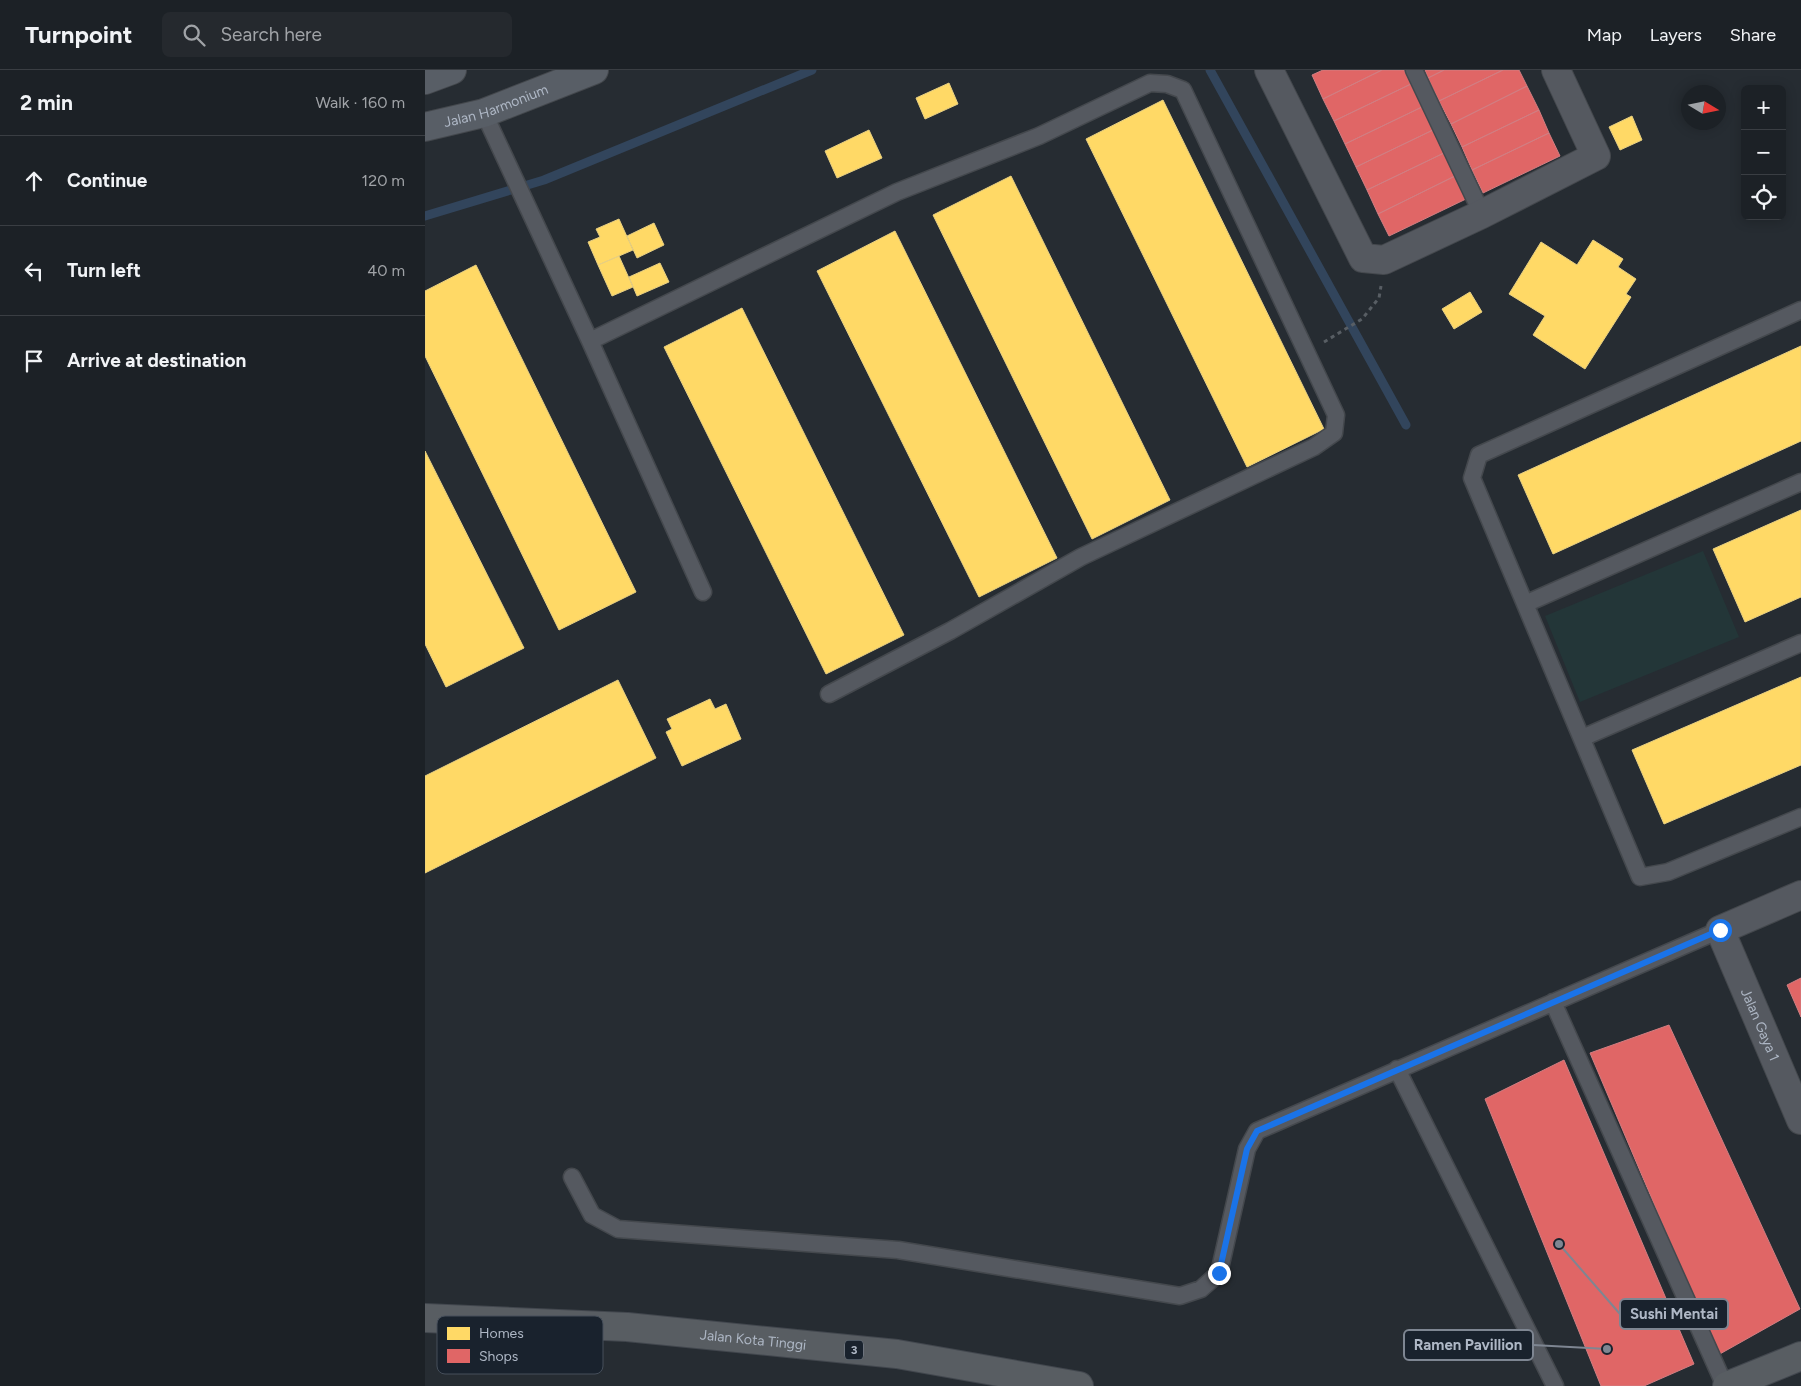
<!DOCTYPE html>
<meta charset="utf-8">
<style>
body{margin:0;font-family:Figtree,sans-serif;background:#25292e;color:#f1f3f6}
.controls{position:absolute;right:15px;top:15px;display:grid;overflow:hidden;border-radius:8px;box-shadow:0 2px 12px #0003}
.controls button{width:45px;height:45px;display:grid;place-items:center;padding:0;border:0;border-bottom:1px solid #3a3e43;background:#1c2126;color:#f1f3f6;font:25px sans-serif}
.compass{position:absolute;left:1256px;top:15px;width:45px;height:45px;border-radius:50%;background:#1c2126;box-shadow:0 2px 12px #0003;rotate:100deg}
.stop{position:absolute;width:15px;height:15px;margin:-11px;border:4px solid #1a73e8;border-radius:50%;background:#fff}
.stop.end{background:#1a73e8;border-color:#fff;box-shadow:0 1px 5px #0008}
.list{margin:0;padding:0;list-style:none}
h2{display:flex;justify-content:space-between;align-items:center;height:65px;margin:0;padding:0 20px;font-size:21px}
h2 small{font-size:16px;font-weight:400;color:#a0a3a7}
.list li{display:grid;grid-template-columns:32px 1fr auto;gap:15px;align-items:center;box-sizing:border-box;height:90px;padding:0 20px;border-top:1px solid #3a3e43}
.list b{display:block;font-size:19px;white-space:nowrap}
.list em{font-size:16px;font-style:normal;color:#a0a3a7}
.icon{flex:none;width:28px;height:28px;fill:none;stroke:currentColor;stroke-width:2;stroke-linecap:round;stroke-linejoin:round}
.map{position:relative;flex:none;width:1376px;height:1316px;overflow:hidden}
header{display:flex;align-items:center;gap:30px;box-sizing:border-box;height:70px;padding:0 25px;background:#1c2126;border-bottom:1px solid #3a3e43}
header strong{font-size:24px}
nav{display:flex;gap:28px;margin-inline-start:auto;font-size:18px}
.search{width:350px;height:45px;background:#25292e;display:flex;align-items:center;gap:12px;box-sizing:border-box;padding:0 18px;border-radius:8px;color:#a0a3a7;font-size:19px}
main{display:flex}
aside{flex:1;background:#1c2126}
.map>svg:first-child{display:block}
.green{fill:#233638}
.homes{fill:#ffd966;stroke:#e7cf82}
.shops{fill:#e06666;stroke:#d17e82}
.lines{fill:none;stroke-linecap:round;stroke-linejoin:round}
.stream{stroke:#32455c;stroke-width:9}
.service-casing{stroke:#44484d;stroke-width:19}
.minor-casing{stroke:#44484d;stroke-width:30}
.tertiary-casing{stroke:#44484d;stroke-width:30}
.secondary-casing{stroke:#44484d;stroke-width:30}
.trunk-casing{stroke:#42474e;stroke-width:30}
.path{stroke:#585e64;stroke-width:3;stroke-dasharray:4 4;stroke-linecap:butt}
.service{stroke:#555960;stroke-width:16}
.minor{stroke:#555960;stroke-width:28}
.tertiary{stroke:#555960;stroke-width:28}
.secondary{stroke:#585e66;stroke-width:28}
.trunk{stroke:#585d62;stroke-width:28}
.route{stroke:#1a73e8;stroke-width:6}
.labels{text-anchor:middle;stroke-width:5;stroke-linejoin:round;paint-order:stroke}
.shield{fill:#19222d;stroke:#818a97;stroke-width:1}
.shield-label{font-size:12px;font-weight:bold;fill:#aeb7c5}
.street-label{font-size:14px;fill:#aeb7c5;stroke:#19222d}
.key{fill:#19222d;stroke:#464f5b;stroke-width:1}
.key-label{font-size:14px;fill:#aeb7c5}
.leader{fill:none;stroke:#7e8692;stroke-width:2}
.callout-dot{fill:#7e8692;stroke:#19222d;stroke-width:2}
.callout{fill:#19222d;stroke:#7e8692;stroke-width:2}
.callout-label{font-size:15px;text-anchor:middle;font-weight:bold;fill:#aeb7c5}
</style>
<header>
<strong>Turnpoint</strong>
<div class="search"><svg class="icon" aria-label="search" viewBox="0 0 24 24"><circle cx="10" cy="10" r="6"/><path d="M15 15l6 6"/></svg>Search here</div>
<nav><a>Map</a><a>Layers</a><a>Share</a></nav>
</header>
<main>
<aside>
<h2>2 min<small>Walk · 160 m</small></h2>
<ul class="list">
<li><svg class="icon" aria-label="ahead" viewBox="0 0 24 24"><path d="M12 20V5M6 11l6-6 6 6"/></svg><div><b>Continue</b></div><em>120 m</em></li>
<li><svg class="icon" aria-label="left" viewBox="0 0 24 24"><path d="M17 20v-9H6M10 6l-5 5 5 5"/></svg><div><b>Turn left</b></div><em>40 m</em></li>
<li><svg class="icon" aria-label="arrive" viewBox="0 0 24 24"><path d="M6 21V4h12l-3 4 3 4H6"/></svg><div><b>Arrive at destination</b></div></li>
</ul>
</aside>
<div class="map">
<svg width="1376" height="1316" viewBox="0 0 1376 1316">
<rect width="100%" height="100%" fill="#262c32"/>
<!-- green -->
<path class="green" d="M1278,481L1314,567L1155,632L1120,546Z"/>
<!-- homes -->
<path class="homes" d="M524,13L533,34L500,49L491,28Z
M738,30L899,359L822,397L661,69Z
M1207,46L1217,70L1195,80L1184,57Z
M444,60L457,88L412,108L400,81Z
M586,106L745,430L667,469L508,145Z
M194,149L208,180L173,195L163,172L175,167L171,159Z
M229,153L239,175L212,188L202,166Z
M470,161L632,488L554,527L392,201Z
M1168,170L1198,189L1193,197L1211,209L1201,224L1206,227L1160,299L1108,265L1120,246L1084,224L1116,172L1152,195Z
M194,186L208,217L187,226L173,195Z
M235,193L244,212L212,226L204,207Z
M51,195L211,522L134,560L0,286V221Z
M1045,222L1057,242L1029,259L1017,239Z
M317,238L479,565L401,604L239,277Z
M1376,276V371L1128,484L1093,405Z
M0,381L99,578L21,617L0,574Z
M1376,440V527L1320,552L1288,479Z
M1376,607V695L1239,754L1207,680Z
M193,610L231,688L0,803V706Z
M285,629L290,639L301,634L316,669L257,696L241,662L247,659L242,649Z"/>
<!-- shops -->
<path class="shops" d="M898,0H957L898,29L887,5Z
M957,0H979L986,14L909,51L898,29Z
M1000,0H1019L1003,8Z
M1019,0H1078L1014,31L1003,8Z
M1078,0H1094L1102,16L1026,54L1014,31Z
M986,14L997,37L920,74L909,51Z
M1102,16L1114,40L1037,77L1026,54Z
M997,37L1008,60L931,97L920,74Z
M1114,40L1124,63L1047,100L1037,77Z
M1008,60L1019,83L942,120L931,97Z
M1124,63L1135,86L1058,123L1047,100Z
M1019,83L1030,106L953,144L942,120Z
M1030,106L1041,129L964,166L953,144Z
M1376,908V947L1362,915Z
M1244,955L1375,1239L1293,1285L1165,983Z
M1139,990L1269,1294L1219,1316H1176L1060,1029Z"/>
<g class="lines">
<!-- stream -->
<path class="stream" d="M785,0L981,355
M0,146L119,110L387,0"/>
<!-- service casing -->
<g class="service-casing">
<path id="service" d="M989,0L1057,144
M59,43L165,271L278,522
M1376,240L1054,385L1047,408L1215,807L1243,802L1376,747
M165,271L472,122L614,66L725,13L742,14L758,20L911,345L909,363L889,377L656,487L525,561L404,624
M1100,534L1376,412
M1157,668L1376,573
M1128,932L1300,1316
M972,999L1130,1316
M147,1107L167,1145L193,1159L473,1180L755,1226L776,1219L794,1203L822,1079L832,1061L1295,860"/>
</g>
<!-- minor casing -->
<g class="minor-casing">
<path id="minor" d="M844,0L938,188L959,190L1057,144L1171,86L1131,0"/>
</g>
<!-- tertiary casing -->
<g class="tertiary-casing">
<g id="tertiary">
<path id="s1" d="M1376,825L1295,860L1376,1050"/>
</g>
</g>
<!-- secondary casing -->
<g class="secondary-casing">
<g id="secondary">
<path d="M0,10L27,0"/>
<path id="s2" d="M0,57L59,43L169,0"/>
</g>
</g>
<!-- trunk casing -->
<g class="trunk-casing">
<g id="trunk">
<path id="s3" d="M0,1248L202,1257L472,1284L654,1316"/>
<path d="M1302,1316L1376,1286"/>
</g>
</g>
<!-- path -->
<path class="path" d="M899,272L937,249L954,228L956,216"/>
<!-- service -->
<use href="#service" class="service"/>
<!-- minor -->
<use href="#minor" class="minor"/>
<!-- tertiary -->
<use href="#tertiary" class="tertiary"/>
<!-- secondary -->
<use href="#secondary" class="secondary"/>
<!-- trunk -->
<use href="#trunk" class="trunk"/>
</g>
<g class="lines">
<!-- route -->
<path class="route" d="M794,1203L822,1079L832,1061L1295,860"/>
</g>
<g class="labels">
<!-- shield labels -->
<rect class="shield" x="420" y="1270.5" width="18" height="19" rx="4"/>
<g class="shield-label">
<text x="429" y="1284">3</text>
</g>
<!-- street labels -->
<g class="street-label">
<text dy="5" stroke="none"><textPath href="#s2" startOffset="74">Jalan Harmonium</textPath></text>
<text dy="5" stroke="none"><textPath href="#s1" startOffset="191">Jalan Gaya 1</textPath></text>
<text dy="5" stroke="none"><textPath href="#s3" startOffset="329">Jalan Kota Tinggi</textPath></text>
</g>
</g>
<!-- legend -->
<rect x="12" y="1246" width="166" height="58" rx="8" class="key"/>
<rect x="22" y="1257" width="23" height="13" fill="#ffd966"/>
<rect x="22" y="1279" width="23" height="14" fill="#e06666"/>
<g class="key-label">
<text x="54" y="1268">Homes</text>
<text x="54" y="1291">Shops</text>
</g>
<!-- callouts -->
<path class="leader" d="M1134 1174L1195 1244M1182 1279L1108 1275"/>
<g class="callout-dot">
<circle cx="1134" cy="1174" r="5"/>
<circle cx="1182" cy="1279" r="5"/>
</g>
<g class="callout">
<rect x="1195" y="1229" width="108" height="30" rx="5"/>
<rect x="979" y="1260" width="129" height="30" rx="5"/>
</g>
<g class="callout-label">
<text x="1249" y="1249">Sushi Mentai</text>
<text x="1043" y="1280">Ramen Pavillion</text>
</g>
</svg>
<div class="controls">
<button>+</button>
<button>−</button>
<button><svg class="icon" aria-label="locate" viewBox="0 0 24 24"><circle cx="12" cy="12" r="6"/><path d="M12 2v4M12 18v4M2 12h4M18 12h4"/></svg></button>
</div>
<svg class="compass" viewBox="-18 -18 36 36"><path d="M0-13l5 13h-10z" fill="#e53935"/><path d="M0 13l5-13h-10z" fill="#a0a3a7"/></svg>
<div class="stop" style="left:1295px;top:860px"></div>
<div class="stop end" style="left:794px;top:1203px"></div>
</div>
</main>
